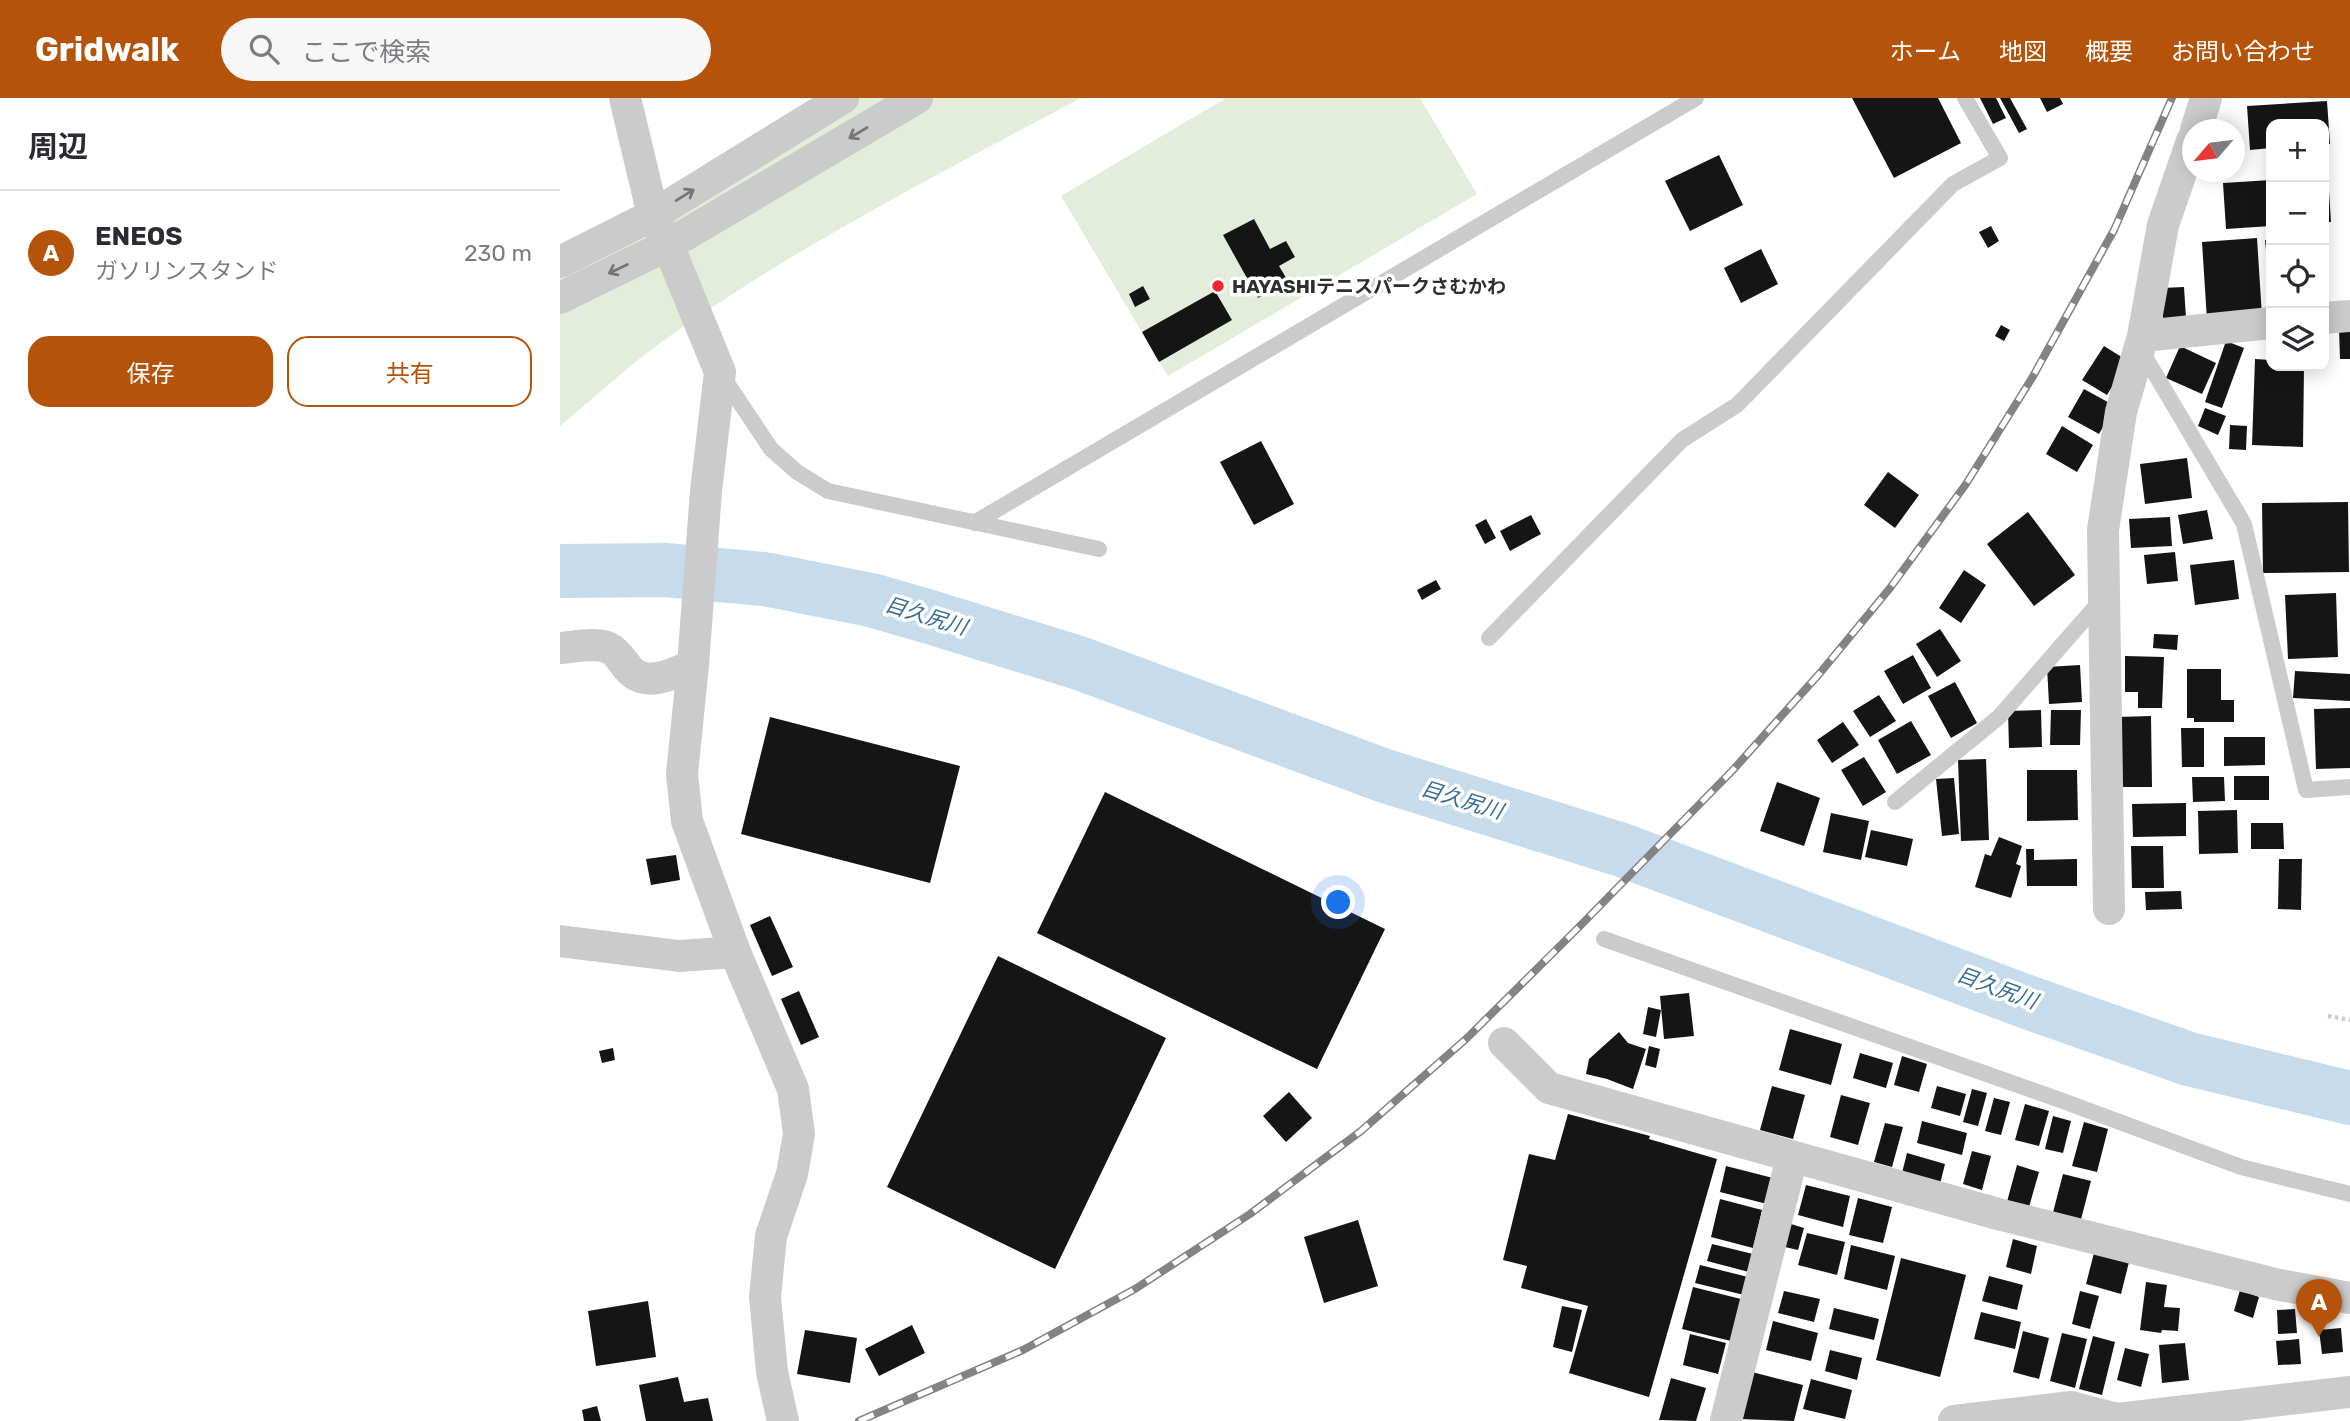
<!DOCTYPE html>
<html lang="ja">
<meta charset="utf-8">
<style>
body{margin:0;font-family:Rubik,"Noto Sans JP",sans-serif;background:#f7f7f7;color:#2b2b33}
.controls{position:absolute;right:21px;top:21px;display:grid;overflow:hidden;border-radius:14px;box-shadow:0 4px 18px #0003}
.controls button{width:63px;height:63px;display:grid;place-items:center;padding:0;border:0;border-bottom:2px solid #e1e1e2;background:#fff;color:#2b2b33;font:35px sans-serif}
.compass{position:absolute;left:1622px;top:21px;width:63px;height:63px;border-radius:50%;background:#fff;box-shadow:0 4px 18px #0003;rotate:242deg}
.you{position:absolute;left:779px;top:805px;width:24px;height:24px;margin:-18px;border:5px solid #fff;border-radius:50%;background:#1a73e8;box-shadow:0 0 0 10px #1a73e833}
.badge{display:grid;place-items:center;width:46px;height:46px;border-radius:50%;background:#b45309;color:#fff;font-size:23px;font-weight:700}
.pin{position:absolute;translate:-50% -58px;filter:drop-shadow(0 2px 4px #0008)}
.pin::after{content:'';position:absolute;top:37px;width:24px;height:21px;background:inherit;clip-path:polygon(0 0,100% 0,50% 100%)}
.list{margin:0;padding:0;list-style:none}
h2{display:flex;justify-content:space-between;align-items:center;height:91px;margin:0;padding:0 28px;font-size:30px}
h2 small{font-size:23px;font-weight:400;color:#7c7c81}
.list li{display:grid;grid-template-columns:46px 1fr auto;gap:21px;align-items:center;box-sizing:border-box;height:126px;padding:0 28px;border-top:2px solid #e1e1e2}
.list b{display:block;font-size:26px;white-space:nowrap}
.list p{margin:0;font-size:23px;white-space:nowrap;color:#7c7c81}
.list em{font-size:23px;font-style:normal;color:#7c7c81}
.actions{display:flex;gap:14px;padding:21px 28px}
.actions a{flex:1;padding:16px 0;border:2px solid #b45309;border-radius:21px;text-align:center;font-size:24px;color:#b45309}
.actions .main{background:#b45309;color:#fff}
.icon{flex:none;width:38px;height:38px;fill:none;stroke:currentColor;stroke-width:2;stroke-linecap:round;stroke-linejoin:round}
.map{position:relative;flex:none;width:1790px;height:1323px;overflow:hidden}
header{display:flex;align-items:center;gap:42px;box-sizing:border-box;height:98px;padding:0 35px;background:#b45309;color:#fff}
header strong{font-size:33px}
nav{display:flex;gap:38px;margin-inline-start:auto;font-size:24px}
.search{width:490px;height:63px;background:#f7f7f7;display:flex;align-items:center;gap:18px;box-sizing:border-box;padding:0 24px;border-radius:38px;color:#7c7c81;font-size:26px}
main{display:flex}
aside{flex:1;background:#fff}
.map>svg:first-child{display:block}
.green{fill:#e4ecdb}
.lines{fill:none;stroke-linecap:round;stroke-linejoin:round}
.river{stroke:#c6dced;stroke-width:54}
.building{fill:#151515}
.path{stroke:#cbcbcb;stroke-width:4.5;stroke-dasharray:3.5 3.5;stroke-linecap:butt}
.service{stroke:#cbcbcb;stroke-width:16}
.minor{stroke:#cbcbcb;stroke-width:32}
.rail-casing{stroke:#838383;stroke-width:8}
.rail{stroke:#fff;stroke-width:5;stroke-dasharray:16;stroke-linecap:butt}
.oneway{stroke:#757575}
.poi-dot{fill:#ed282e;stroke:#fff;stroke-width:2.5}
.labels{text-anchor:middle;stroke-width:7;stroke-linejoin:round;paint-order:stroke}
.poi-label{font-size:19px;font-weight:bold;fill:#2e2e2e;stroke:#fff;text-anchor:start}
.water-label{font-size:21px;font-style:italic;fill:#386c94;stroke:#fff}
</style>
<header>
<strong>Gridwalk</strong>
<div class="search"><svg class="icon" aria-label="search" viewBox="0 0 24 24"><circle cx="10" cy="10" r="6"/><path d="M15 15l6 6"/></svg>ここで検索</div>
<nav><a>ホーム</a><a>地図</a><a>概要</a><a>お問い合わせ</a></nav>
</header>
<main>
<aside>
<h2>周辺<small></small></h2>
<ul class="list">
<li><span class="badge">A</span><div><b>ENEOS</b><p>ガソリンスタンド</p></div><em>230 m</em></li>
</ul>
<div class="actions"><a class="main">保存</a><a>共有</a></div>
</aside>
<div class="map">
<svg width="1790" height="1323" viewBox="0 0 1790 1323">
<rect width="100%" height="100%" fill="#fff"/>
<!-- green -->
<path class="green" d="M288,0H521C378,76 235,149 103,243C67,269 34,300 0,328V168Z
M666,0H860L917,96L608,278L501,98Z"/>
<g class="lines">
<!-- river -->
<path class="river" d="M0,473L105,472L204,481L311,502L370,519L519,565L825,678L1062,752L1470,905L1629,961L1790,1000"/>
</g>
<!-- building -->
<path class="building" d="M1292,0H1378L1401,45L1334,80Z
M1420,0H1436L1446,20L1433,26Z
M1440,0H1450L1467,31L1459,35Z
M1480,0H1500L1503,6L1487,14Z
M1767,3L1770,46L1764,47V26H1711V50L1690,52L1687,8Z
M1159,57L1183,107L1130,133L1105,83Z
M1768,78L1771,124H1764V79Z
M1711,82V128L1666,131L1663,85Z
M694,121L710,151L726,143L735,159L719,168L728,183L698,200L663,137Z
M1431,128L1439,143L1428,150L1419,134Z
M1697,140L1702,218L1647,222L1642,144Z
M1705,142H1711V184H1709Z
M1201,151L1218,186L1181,205L1164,170Z
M583,188L590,201L575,209L569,196Z
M1624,189L1626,220L1603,221L1601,190Z
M655,193L672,222L599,264L582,234Z
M1441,227L1450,232L1444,243L1435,238Z
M1779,231H1790V261H1780Z
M1666,243L1684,250L1662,310L1645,304Z
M1544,248L1568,263L1547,297L1522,282Z
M1620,248L1656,265L1642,296L1606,280Z
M1695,261L1711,262V268H1744L1743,349L1692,347Z
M1524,291L1555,308L1539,336L1508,319Z
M1645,310L1666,318L1658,337L1638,328Z
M1670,327L1687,328L1686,352L1669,351Z
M1502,328L1533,347L1517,374L1486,356Z
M701,343L734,406L694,427L660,364Z
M1627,360L1632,400L1585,406L1580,366Z
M1328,374L1359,397L1335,430L1304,407Z
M1788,404L1789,474L1703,475L1702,405Z
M1647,412L1653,441L1623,446L1618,417Z
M1468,414L1515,477L1474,508L1427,446Z
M971,417L981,436L950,453L940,433Z
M1610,419L1612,448L1571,450L1569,421Z
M926,421L936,440L925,446L915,427Z
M1615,454L1618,483L1587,486L1584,457Z
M1674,462L1679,501L1635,507L1630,467Z
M1404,472L1426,487L1401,525L1379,510Z
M876,482L881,491L862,502L857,492Z
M1776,495L1778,559L1728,561L1725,497Z
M1380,531L1401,563L1377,579L1356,546Z
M1594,536L1618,537L1617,552L1593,550Z
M1353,557L1371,590L1343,606L1324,573Z
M1565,558L1604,559L1602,610H1578V594H1565Z
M1520,567L1522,604L1489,606L1487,569Z
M1627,571H1661V602H1674V624H1634V620H1627Z
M1735,573L1790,576V603L1733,600Z
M1395,584L1417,625L1391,640L1368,598Z
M1319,597L1336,623L1310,639L1293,613Z
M1790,610V670L1756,671L1754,611Z
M1481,612L1482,649L1449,650L1448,613Z
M1491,612H1521L1520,647H1490Z
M1591,618L1592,689H1558L1557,619Z
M210,619L400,668L370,785L181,736Z
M1351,623L1371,657L1337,676L1318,642Z
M1283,624L1299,647L1272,665L1257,642Z
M1621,630H1644V669H1622Z
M1664,639H1705V667L1664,668Z
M1304,659L1326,694L1303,708L1281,672Z
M1426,661L1429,742L1401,743L1398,662Z
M1467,672H1517L1518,722L1467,723Z
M1674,678H1709V702H1674Z
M1632,679H1664L1665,703L1633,704Z
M1394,680L1399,736L1382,738L1376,681Z
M1217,684L1260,700L1244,748L1200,733Z
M545,694L825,831L757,971L477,835Z
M1626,705V738L1573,739L1572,706Z
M1677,712L1678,755L1639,756L1638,713Z
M1271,715L1309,723L1301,762L1263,754Z
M1691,725H1723L1724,751H1691Z
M1311,732L1353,741L1347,768L1305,759Z
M1439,739L1462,748L1456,766L1461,768L1451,800L1415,789L1425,756L1431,758Z
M1571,748H1603L1604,790H1572Z
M1466,751H1474V762L1517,761V788H1467Z
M116,757L120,782L91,787L86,761Z
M1719,761H1742L1741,812L1718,811Z
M1621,793L1622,811L1586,812L1585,794Z
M210,818L233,869L212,878L190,827Z
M438,858L606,940L495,1171L327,1089Z
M239,893L259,939L241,947L221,901Z
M1129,895L1134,938L1104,941L1100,898Z
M1088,909L1101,912L1096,939L1083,936Z
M1230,931L1282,946L1271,987L1219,972Z
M1059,934L1068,945L1086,951L1073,991L1047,981L1026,976L1029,961Z
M1089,948L1100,951L1096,970L1085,967Z
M53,950L55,962L42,965L39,953Z
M1300,955L1333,965L1326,990L1293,980Z
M1342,958L1367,966L1359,994L1334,987Z
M1212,988L1245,997L1233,1041L1200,1032Z
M1377,988L1406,996L1400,1018L1371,1010Z
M1412,991L1427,995L1418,1028L1403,1024Z
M729,994L752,1020L726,1044L703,1018Z
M1281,997L1310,1005L1298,1047L1270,1039Z
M1434,1000L1450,1004L1441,1037L1425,1033Z
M1465,1006L1489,1013L1479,1048L1455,1042Z
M1008,1016L1090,1038L1089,1041L1157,1061L1089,1299L1009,1275L1028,1208L961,1190L967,1168L943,1162L969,1056L995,1062Z
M1493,1018L1511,1023L1503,1055L1485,1051Z
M1362,1023L1407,1035L1402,1057L1357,1045Z
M1524,1024L1548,1031L1537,1074L1512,1068Z
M1325,1025L1343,1029L1332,1069L1314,1064Z
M1412,1053L1431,1058L1422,1092L1403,1086Z
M1347,1055L1385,1066L1379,1090L1341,1079Z
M1457,1067L1479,1074L1467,1116L1445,1111Z
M1166,1068L1213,1080L1207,1106L1160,1094Z
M1503,1076L1531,1083L1519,1129L1491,1122Z
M1246,1087L1290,1098L1283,1129L1238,1117Z
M1298,1100L1332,1109L1323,1145L1289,1137Z
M1160,1101L1202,1112L1193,1150L1151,1139Z
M798,1122L818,1188L764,1205L744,1139Z
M1231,1126L1244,1130L1238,1152L1225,1149Z
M1247,1135L1285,1144L1277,1177L1238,1167Z
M1453,1141L1477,1148L1471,1176L1446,1169Z
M1152,1146L1193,1156L1189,1174L1147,1163Z
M1291,1147L1335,1158L1327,1192L1284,1181Z
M1534,1155L1569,1164L1561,1196L1526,1186Z
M1341,1160L1406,1177L1380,1279L1316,1262Z
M1140,1167L1188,1179L1184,1197L1135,1185Z
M1429,1178L1463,1187L1457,1212L1422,1203Z
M1586,1184L1607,1187L1604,1209L1620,1210L1618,1233L1602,1232L1601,1235L1580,1232Z
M1133,1189L1181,1201L1171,1243L1122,1231Z
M1680,1192L1699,1199L1693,1220L1674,1213Z
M1224,1193L1260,1201L1254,1224L1218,1215Z
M1520,1193L1539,1198L1530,1231L1512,1226Z
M88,1203L96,1259L36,1268L28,1213Z
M1002,1208L1022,1212L1012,1254L993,1249Z
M1274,1210L1319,1221L1314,1242L1269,1231Z
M1735,1211L1737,1235L1718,1236L1717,1212Z
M1421,1214L1461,1224L1455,1251L1414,1241Z
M1213,1223L1258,1235L1251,1263L1206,1252Z
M352,1227L365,1255L319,1278L305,1251Z
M1781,1230L1783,1254L1762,1256L1759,1232Z
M245,1232L297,1240L290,1285L237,1276Z
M1463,1233L1489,1240L1479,1281L1453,1274Z
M1502,1235L1527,1241L1515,1290L1490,1283Z
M1130,1236L1166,1245L1158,1276L1123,1267Z
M1533,1238L1555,1244L1542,1297L1519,1291Z
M1739,1241L1741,1266L1718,1267L1716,1243Z
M1625,1245L1629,1282L1602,1285L1599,1247Z
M1565,1250L1589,1256L1581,1289L1557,1282Z
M1270,1252L1302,1260L1297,1282L1265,1273Z
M1192,1274L1243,1287L1234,1323L1180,1321Z
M118,1279L124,1304L148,1300L153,1323H86L79,1287Z
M1111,1280L1146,1290L1136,1323L1099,1322Z
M1251,1281L1292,1292L1285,1321L1243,1311Z
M37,1308L41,1323H24L22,1312Z"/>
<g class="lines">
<!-- path -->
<path class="path" d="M1768,918L1790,922"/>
<!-- service -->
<path class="service" d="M1581,252L1684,426L1746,692L1790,689
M163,279L211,351L237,374L268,393L539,451
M414,425L1136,0
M929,540L1122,342L1177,307L1393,86L1440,60L1405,0
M1335,704L1439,619L1543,500
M1044,841L1503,1003L1681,1069L1790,1096"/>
<!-- minor -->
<path class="minor" d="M65,0L93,117L108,147L160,274L146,393L133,567L122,676L127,723L175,854L233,991L239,1036L232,1076L211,1138L205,1199L212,1274L223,1323
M1636,32L1646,0
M0,164L93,117L283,0
M0,200L108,147L357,0
M1764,220L1790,218
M1583,238L1711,225
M0,550C15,549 35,544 49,550C57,554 62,563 68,570C85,591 113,576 133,567
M1549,811L1543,432L1561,314L1583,238L1603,127L1632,43
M0,843L119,858L175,854
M944,945L989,990L1438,1116L1715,1186L1790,1200
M1166,1323L1232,1059
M1394,1323L1511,1309L1557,1321L1790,1294"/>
<!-- rail casing -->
<g class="rail-casing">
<path id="rail" d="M299,1323L463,1252L575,1191L690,1116L801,1033L906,941L1018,830L1172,673L1260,575L1330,490L1406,386L1472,280L1554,132L1612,0"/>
</g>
<!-- rail -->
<use href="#rail" class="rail"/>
</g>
<!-- one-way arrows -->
<defs><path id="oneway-shaft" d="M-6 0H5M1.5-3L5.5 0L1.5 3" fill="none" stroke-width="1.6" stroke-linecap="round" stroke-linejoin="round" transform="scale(1.75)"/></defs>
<g class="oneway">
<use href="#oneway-shaft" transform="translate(298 35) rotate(149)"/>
<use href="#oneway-shaft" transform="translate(125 97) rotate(-32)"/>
<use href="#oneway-shaft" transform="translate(58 171) rotate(154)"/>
</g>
<!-- markers -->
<circle class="poi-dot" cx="658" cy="188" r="7"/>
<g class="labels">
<!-- poi labels -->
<g class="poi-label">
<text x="672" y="195">HAYASHIテニスパークさむかわ</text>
</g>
<!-- water labels -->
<g class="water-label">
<text transform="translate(366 518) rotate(17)" y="7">目久尻川</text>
<text transform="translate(902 702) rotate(17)" y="7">目久尻川</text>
<text transform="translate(1437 890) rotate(20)" y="7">目久尻川</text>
</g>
</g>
</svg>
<div class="controls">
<button>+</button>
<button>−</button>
<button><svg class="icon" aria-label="locate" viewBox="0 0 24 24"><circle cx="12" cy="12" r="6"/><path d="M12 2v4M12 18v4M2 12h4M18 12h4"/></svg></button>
<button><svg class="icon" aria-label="layers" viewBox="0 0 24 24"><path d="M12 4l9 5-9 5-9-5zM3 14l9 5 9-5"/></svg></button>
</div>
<svg class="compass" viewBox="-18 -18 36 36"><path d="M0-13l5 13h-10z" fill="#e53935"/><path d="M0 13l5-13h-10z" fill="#7c7c81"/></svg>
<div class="you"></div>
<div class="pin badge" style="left:1759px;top:1239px">A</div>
</div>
</main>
